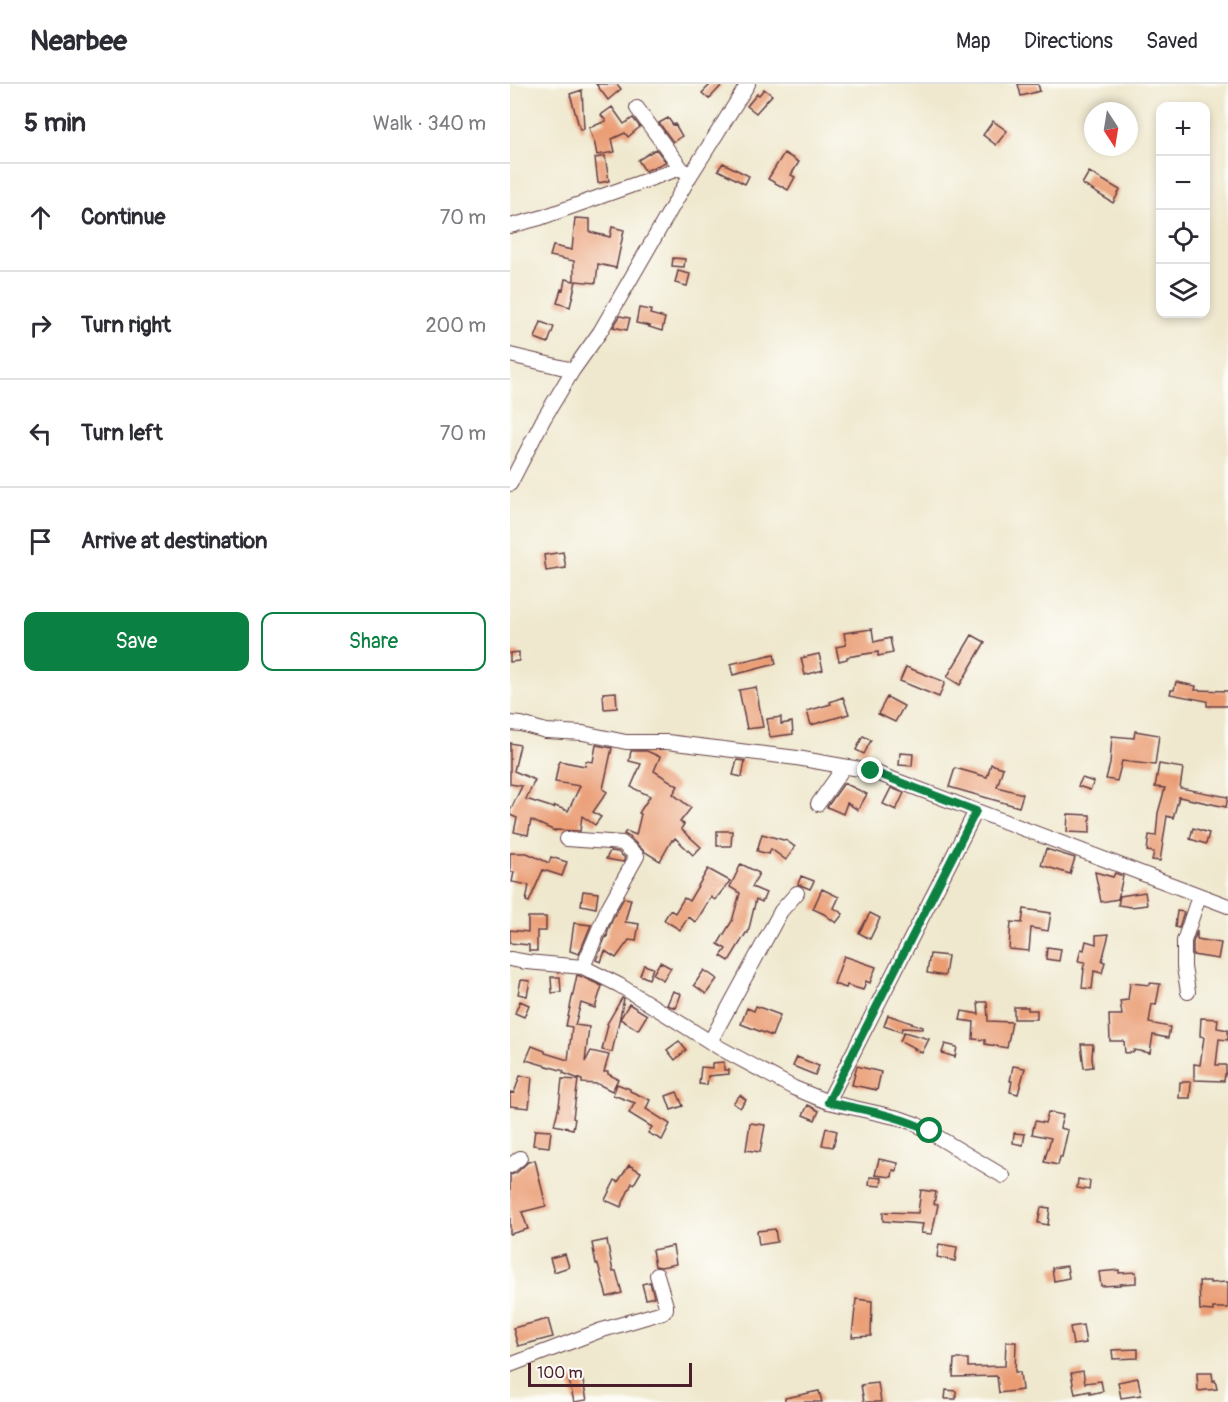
<!DOCTYPE html>
<meta charset="utf-8">
<style>
body{margin:0;font-family:Pangolin,sans-serif;background:#f7f7f7;color:#2b2b33}
.controls{position:absolute;right:18px;top:18px;display:grid;overflow:hidden;border-radius:12px;box-shadow:0 3px 9px #0003}
.controls button{width:54px;height:54px;display:grid;place-items:center;padding:0;border:0;border-bottom:2px solid #e1e1e2;background:#fff;color:#2b2b33;font:30px sans-serif}
.compass{position:absolute;left:574px;top:18px;width:54px;height:54px;border-radius:50%;background:#fff;box-shadow:0 3px 9px #0003;rotate:168deg}
.scale{position:absolute;left:18px;bottom:15px;width:164px;box-sizing:border-box;padding-left:6px;border:3px solid #4a1f2b;border-top:0;font-size:16px;line-height:21px;white-space:nowrap;color:#4a1f2b;-webkit-text-stroke:4px #fdfcf7;paint-order:stroke}
.stop{position:absolute;width:18px;height:18px;margin:-14px;border:4px solid #0b8043;border-radius:50%;background:#fff}
.stop.end{background:#0b8043;border-color:#fff;box-shadow:0 2px 6px #0008}
.list{margin:0;padding:0;list-style:none}
h2{display:flex;justify-content:space-between;align-items:center;height:78px;margin:0;padding:0 24px;font-size:26px}
h2 small{font-size:20px;font-weight:400;color:#7c7c81}
.list li{display:grid;grid-template-columns:39px 1fr auto;gap:18px;align-items:center;box-sizing:border-box;height:108px;padding:0 24px;border-top:2px solid #e1e1e2}
.list b{display:block;font-size:22px;white-space:nowrap}
.list em{font-size:20px;font-style:normal;color:#7c7c81}
.actions{display:flex;gap:12px;padding:18px 24px}
.actions a{flex:1;padding:14px 0;border:2px solid #0b8043;border-radius:12px;text-align:center;font-size:21px;color:#0b8043}
.actions .main{background:#0b8043;color:#fff}
.icon{flex:none;width:33px;height:33px;fill:none;stroke:currentColor;stroke-width:2;stroke-linecap:round;stroke-linejoin:round}
.map{position:relative;flex:none;width:718px;height:1318px;overflow:hidden}
header{display:flex;align-items:center;gap:36px;box-sizing:border-box;height:84px;padding:0 30px;background:#fff;border-bottom:2px solid #e1e1e2}
header strong{font-size:28px}
nav{display:flex;gap:33px;margin-inline-start:auto;font-size:21px}
main{display:flex}
aside{flex:1;background:#fff}
.map>svg:first-child{display:block}
.building{fill:#ea9c73}
.lines{fill:none;stroke-linecap:round;stroke-linejoin:round}
.minor-casing{stroke:#633d43;stroke-width:16}
.minor{stroke:#fff;stroke-width:14}
.route{stroke:#0b8043;stroke-width:8}
</style>
<header>
<strong>Nearbee</strong>
<nav><a>Map</a><a>Directions</a><a>Saved</a></nav>
</header>
<main>
<aside>
<h2>5 min<small>Walk · 340 m</small></h2>
<ul class="list">
<li><svg class="icon" aria-label="ahead" viewBox="0 0 24 24"><path d="M12 20V5M6 11l6-6 6 6"/></svg><div><b>Continue</b></div><em>70 m</em></li>
<li><svg class="icon" aria-label="right" viewBox="0 0 24 24"><path d="M7 20v-9h11M14 6l5 5-5 5"/></svg><div><b>Turn right</b></div><em>200 m</em></li>
<li><svg class="icon" aria-label="left" viewBox="0 0 24 24"><path d="M17 20v-9H6M10 6l-5 5 5 5"/></svg><div><b>Turn left</b></div><em>70 m</em></li>
<li><svg class="icon" aria-label="arrive" viewBox="0 0 24 24"><path d="M6 21V4h12l-3 4 3 4H6"/></svg><div><b>Arrive at destination</b></div></li>
</ul>
<div class="actions"><a class="main">Save</a><a>Share</a></div>
</aside>
<div class="map">
<svg width="718" height="1318" viewBox="0 0 718 1318">
<rect width="100%" height="100%" fill="#fdfcf7"/>
<filter id="ink" filterUnits="userSpaceOnUse"><feTurbulence type="fractalNoise" baseFrequency=".0167" numOctaves="2"/><feDisplacementMap in="SourceGraphic" scale="12" xChannelSelector="R" yChannelSelector="G"/><feConvolveMatrix kernelMatrix="1 2 1 2 8 2 1 2 1" color-interpolation-filters="sRGB"/></filter>
<filter id="wash" filterUnits="userSpaceOnUse"><feTurbulence type="fractalNoise" baseFrequency=".008" numOctaves="4" result="noise"/><feDisplacementMap in="SourceGraphic" scale="24" xChannelSelector="R" yChannelSelector="G"/><feGaussianBlur stdDeviation="1.35" result="paint"/><feColorMatrix in="noise" values="0 0 0 0 0 0 0 0 0 0 0 0 0 0 0 0 0 1.4 0 .05"/><feComposite in="paint" operator="in"/></filter>
<g filter="url(#wash)">
<rect width="100%" height="100%" fill="#efe8ce"/>
<g id="blocks">
<!-- building -->
<path class="building" d="M86,0H107L111,5L98,16Z
M201,0H213L199,15L192,9Z
M508,0H528L530,7L511,12Z
M254,5L262,11L246,29L237,22L247,10L249,11Z
M72,6L74,45L70,46L60,10Z
M102,23L114,40L123,34L130,43L118,53L115,49L102,55L105,68L87,71L85,61L79,44L96,37L91,31Z
M158,34L163,41L165,40L172,52L163,58L149,39Z
M483,37L497,47L486,61L473,51Z
M146,65L156,78L135,87L128,76Z
M274,69L289,78L281,91L285,93L278,106L258,95Z
M95,72L99,97L88,99L85,74Z
M213,79L239,92L235,100L208,86Z
M579,88L610,106L603,119L572,100Z
M65,134L80,135V148L100,153L102,143L114,146L106,184L88,180L86,199L66,197L60,223L47,219L51,205L53,206L55,195L64,197V177L40,172L43,162L62,166Z
M163,174L175,175L174,183L162,182Z
M168,187L180,190L177,202L165,199Z
M129,224L141,226L140,230L155,234L152,247L139,243L140,242L126,239Z
M110,232L120,234L117,246L103,243Z
M31,238L44,243L38,259L25,254Z
M53,468L56,484L36,487L34,471Z
M362,545L364,558L380,554L383,569L368,572V568L337,573V575L329,577L326,563L336,561L334,549Z
M462,551L475,558L450,601L437,593Z
M9,568V577L0,578V569Z
M264,570L266,580L223,591L220,580Z
M309,570L313,586L295,591L291,574Z
M396,583L435,598L429,613L390,597Z
M666,598L686,602L685,606L718,607V622H697V617L660,610L661,606H664Z
M246,603L253,643L237,645L229,606Z
M106,608L107,624L94,625L93,609Z
M333,613L339,630L301,641L297,627L321,620L320,618Z
M377,613L394,622L385,638L368,630Z
M271,633V640L282,638L283,650L260,653L257,635Z
M625,647L649,651L645,681L612,677L607,697L596,695L600,680L602,652L624,654Z
M353,652L361,656L354,670L346,666Z
M0,659L10,661L4,687L25,696L16,715L44,724L45,722L58,727L70,702L45,698L49,677L75,682L76,677L83,678L86,661L102,664L93,705L97,708L83,728L91,733L85,741L72,732L70,747L45,746V747L21,736L18,751L4,748L7,734L0,731V727L12,702L0,700Z
M121,667H137L150,673L144,687L168,702L163,710L181,724L170,738L174,740L171,745L191,763L183,771L165,754L163,757L162,756L150,777L135,768L118,752L114,750L116,747L126,751L131,730L129,729L140,712L121,703L131,680L119,677Z
M390,669L403,670L402,682L389,681Z
M227,676L235,677L232,693L223,691Z
M481,680L493,684L487,703L513,710L509,723L439,703L445,684L477,693Z
M649,680L673,684L670,704L718,713L716,723L669,713L663,734L657,732L650,777L642,776L644,768L637,767L639,751L646,752L648,729L655,704L645,703Z
M572,694L584,698L580,706L568,702Z
M334,699L357,710L348,726L337,719L333,730L317,723Z
M381,704L394,709L386,726L373,720Z
M558,730L580,731V749L557,748Z
M683,744L699,749L696,760L680,755Z
M207,747H222L221,762H207Z
M252,750L277,757L285,763L276,776L261,765L259,770L247,767Z
M536,765L565,774L560,790L531,781Z
M100,767L108,768L115,774L113,778L96,775Z
M0,769H17L39,779L41,773L57,778L52,792L33,786L19,818L16,817L19,801L2,798L4,788H0Z
M231,780L249,789L242,803L256,809L252,818L246,815L238,849H236L219,877L211,872L216,865L208,860L222,837L230,809L220,803Z
M198,785L220,797L205,816L201,813L186,838L178,833L170,846L154,836L160,826L165,829L174,814L179,817Z
M585,788L603,793L605,789L613,792L608,815L591,818Z
M291,792L304,797L300,805L288,800Z
M312,805L329,813L324,824L333,830L326,839L314,830L303,825Z
M73,807L88,809L86,824L71,821Z
M635,808L637,821L621,823L608,821L610,812Z
M114,814L121,815L115,838L129,840L126,857L119,856L106,874L95,867L91,878L86,876L96,852L97,853L98,846L105,830Z
M514,825L541,829L538,847L521,844L519,867L499,865L501,838L512,839Z
M667,827L674,828L669,844L665,843Z
M360,829L370,834L360,855L349,849Z
M18,833H36V847H27V867H19V861L0,859V846L18,848Z
M64,839L81,841L69,870L60,867Z
M687,847V855L711,859L708,875L683,871V858Z
M599,850L592,877L595,878L592,889L584,887L582,905L572,904L574,885H573L575,878L568,877L571,865L574,866L576,857L586,860V851Z
M537,863L551,865L549,877L536,875Z
M420,870L438,872L435,892L417,889Z
M334,872L366,883L360,899L356,897L353,906L337,901L336,904L324,900Z
M150,878L161,884L153,896L143,890Z
M134,881L143,884L139,895L130,891Z
M194,886L207,895L196,910L184,901Z
M67,891L70,892L92,902L85,924L71,919L65,941L79,943L75,978L81,967L99,971L94,988H98V990L108,995L102,1007L88,1000L72,999V996L53,989L54,987L16,976L22,962L35,967V969L58,976L62,943L56,942Z
M41,893H50L51,908L42,909Z
M11,896L20,897L17,912L8,910Z
M620,899L640,901V899L650,900L646,921L642,920L639,939L660,943L658,954L643,951L640,969L624,966V968L615,969L614,957H600L599,931H612L610,917L618,916Z
M163,907L171,910L166,924L157,921Z
M112,914L114,915L102,968L92,966L98,941L97,940Z
M10,917L19,921L14,933L5,929Z
M468,918H477L478,937L502,938L497,964L475,960V956L463,955L464,938L450,936L452,927L469,930Z
M119,920L137,931L128,946L110,935Z
M246,922L270,931L262,952L231,940L237,924L244,927Z
M504,923H518V926H527V935H504Z
M378,931L413,943V945L392,944L391,948L374,942Z
M691,934L708,935L707,944L718,946V956L709,955L706,981H716V990H715L714,997L684,996V980L690,981L694,953L690,952Z
M394,948L419,955L412,969L404,965L405,964L390,957Z
M169,957L176,966L165,976L157,966Z
M435,960L447,963L445,973L432,969Z
M571,960H583L582,973L583,983L574,984Z
M287,973L309,982L305,991L283,982Z
M214,978V986H219V990L198,992L197,1001L189,1000L191,983L202,984V979Z
M347,982L371,988L367,1006L342,1001Z
M503,982L515,984L508,1010L500,1008L502,997H500Z
M10,992L22,993L19,1024L0,1022V1008L4,1009Z
M52,995L68,996L63,1034L65,1035L63,1045L44,1041L49,1022Z
M670,998H681L680,1014H669Z
M107,1000L120,1005V1007L140,1016L136,1025L160,1040L152,1056L138,1049L142,1043L119,1029L125,1019L103,1011Z
M167,1008L173,1022L161,1026L156,1012Z
M230,1011L236,1016L230,1024L223,1019Z
M298,1021L309,1027L305,1036L293,1031Z
M538,1028L553,1031L550,1044L558,1046L552,1073H550L548,1081L534,1078L541,1054L522,1050L525,1037L535,1039Z
M240,1039L255,1041L250,1068L236,1066Z
M316,1044L327,1047L323,1063L312,1061Z
M25,1046L41,1047L39,1063L23,1061Z
M504,1049L515,1050L513,1061L503,1059Z
M369,1075L388,1079L387,1087L383,1086L382,1093L365,1091Z
M25,1076L36,1122L12,1128L18,1145L0,1150V1091L6,1089L18,1078Z
M119,1081L131,1088L124,1100L122,1099L111,1123L95,1116L105,1096L108,1098Z
M360,1093L372,1094L371,1102L359,1101Z
M568,1095L580,1097L579,1106L567,1104Z
M411,1106L426,1108L424,1120L428,1121L422,1150L411,1149L413,1140L373,1137V1128L408,1129Z
M531,1123L540,1124L538,1141L528,1139Z
M265,1145L267,1158L249,1161L247,1147Z
M97,1156L103,1188L106,1187L112,1209L97,1213L88,1180H86L82,1159Z
M429,1160L447,1163L445,1177L427,1173Z
M163,1162L166,1180L151,1183L145,1182L142,1166Z
M55,1170L59,1183L44,1188L40,1174Z
M557,1182L559,1194L544,1197L542,1184Z
M609,1186V1189L626,1188V1199L610,1200V1201L591,1202L589,1188Z
M689,1197H700V1199L718,1198V1224H703V1227L690,1226Z
M140,1198L144,1213L136,1215L132,1200Z
M346,1215L362,1217L361,1252L342,1253Z
M38,1235L43,1253L8,1262L3,1244Z
M573,1241L576,1259L563,1261L560,1243Z
M496,1258H506L505,1288H510L512,1306L489,1309L487,1292L443,1293L444,1275H458V1283L495,1282Z
M628,1265V1274L603,1275L602,1266Z
M573,1287L575,1299L591,1297L593,1307L580,1310V1307L565,1310L561,1289Z
M687,1289H702L703,1297L705,1296L707,1305L688,1307Z
M72,1293L77,1316L64,1318L59,1296Z
M628,1294L631,1311L611,1314L608,1298Z
M368,1299L371,1318H354L351,1301Z
M436,1306L446,1307V1315H435Z
M309,1307L312,1318H275V1314Z"/>
</g>
</g>
<g filter="url(#ink)">
<use href="#blocks" fill-opacity="0" stroke="#633d43" stroke-width="1.5"/>
<g class="lines">
<!-- minor casing -->
<g class="minor-casing">
<path id="minor" d="M127,24L171,84
M0,142L30,134L171,84L180,92
M0,271L63,286
M0,400L33,336L63,286L90,248L180,92L238,0
M0,639L11,640L36,647L73,649L116,658H157L287,674L361,687L718,822
M308,720L334,683
M57,755L112,759L127,772L97,826L73,883
M0,875L17,878L73,883L109,901L210,964L284,1004L318,1018L389,1034L406,1040L493,1092
M678,908L674,883V857L689,812
M200,958L271,827L287,809
M318,1018L466,727
M0,1082L10,1074
M0,1281L89,1247L153,1228L156,1225V1222L147,1191"/>
</g>
<!-- minor -->
<use href="#minor" class="minor"/>
</g>
</g>
<g class="lines" filter="url(#ink)">
<!-- route -->
<path class="route" d="M361,687L466,727L318,1018C353,1026 389,1031 420,1047"/>
</g>
</svg>
<div class="controls">
<button>+</button>
<button>−</button>
<button><svg class="icon" aria-label="locate" viewBox="0 0 24 24"><circle cx="12" cy="12" r="6"/><path d="M12 2v4M12 18v4M2 12h4M18 12h4"/></svg></button>
<button><svg class="icon" aria-label="layers" viewBox="0 0 24 24"><path d="M12 4l9 5-9 5-9-5zM3 14l9 5 9-5"/></svg></button>
</div>
<svg class="compass" viewBox="-18 -18 36 36"><path d="M0-13l5 13h-10z" fill="#e53935"/><path d="M0 13l5-13h-10z" fill="#7c7c81"/></svg>
<div class="scale">100 m</div>
<div class="stop" style="left:420px;top:1047px"></div>
<div class="stop end" style="left:361px;top:687px"></div>
</div>
</main>
